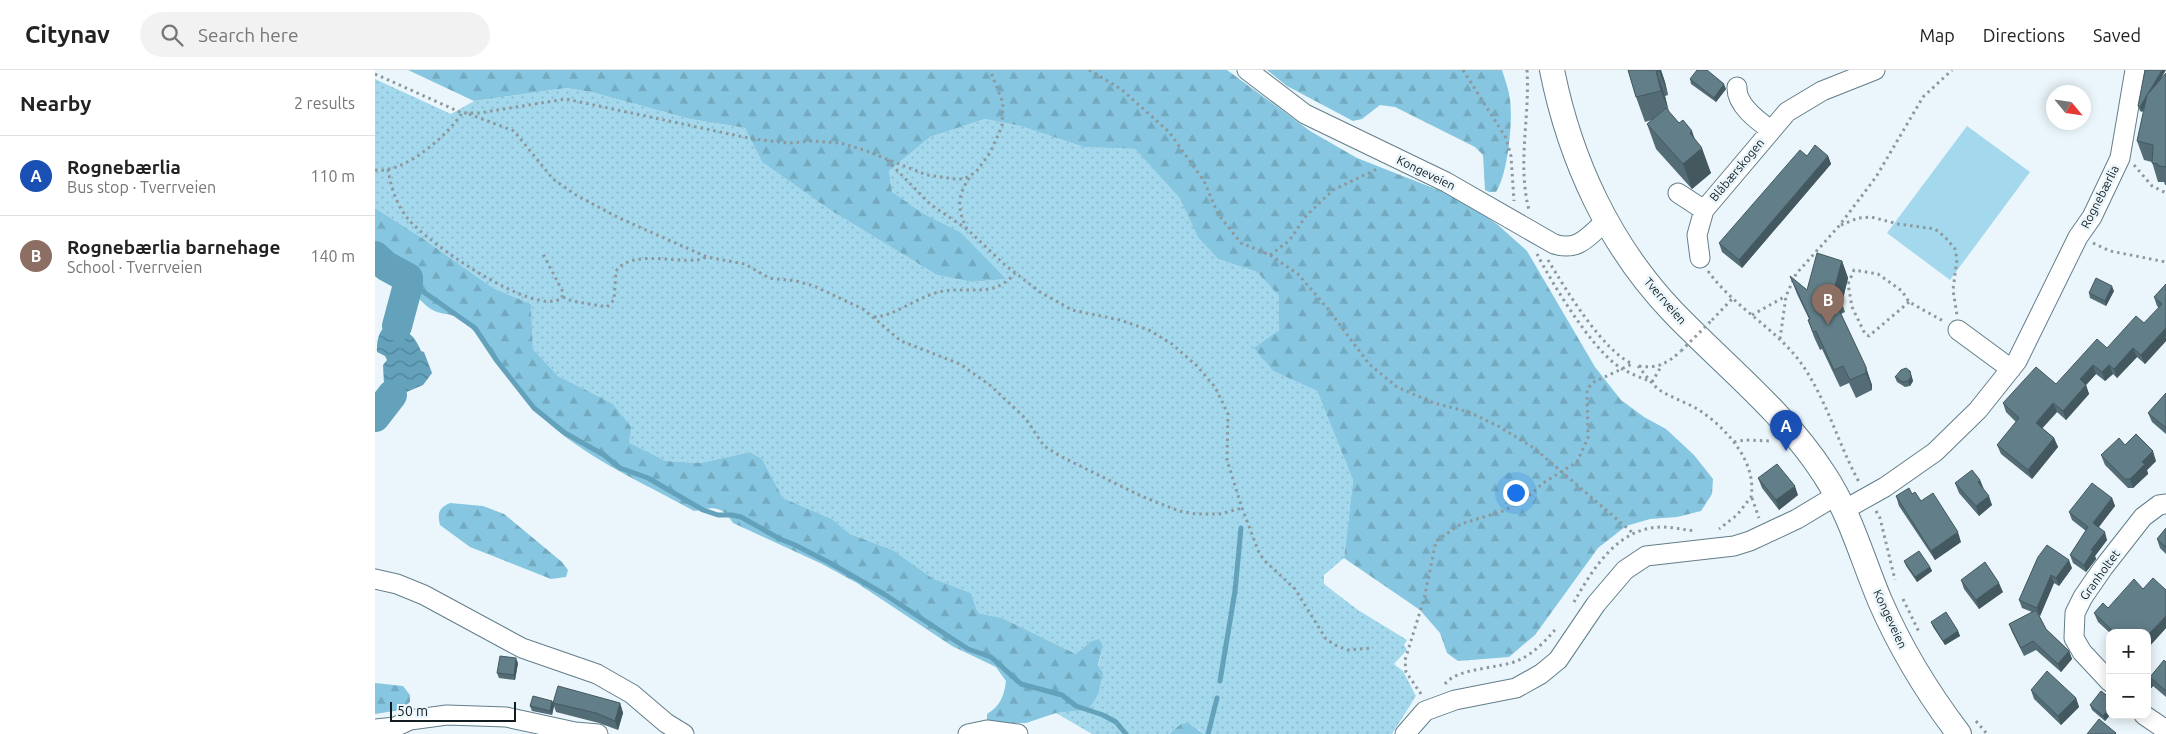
<!DOCTYPE html>
<meta charset="utf-8">
<style>
body{margin:0;font-family:Ubuntu,sans-serif;background:#f2f2f2;color:#222}
.controls{position:absolute;right:15px;bottom:15px;display:grid;overflow:hidden;border-radius:10px;box-shadow:0 2px 12px #0003}
.controls button{width:45px;height:45px;display:grid;place-items:center;padding:0;border:0;border-bottom:1px solid #e0e0e0;background:#fff;color:#222;font:25px sans-serif}
.compass{position:absolute;left:1671px;top:15px;width:45px;height:45px;border-radius:50%;background:#fff;box-shadow:0 2px 12px #0003;rotate:119deg}
.scale{position:absolute;left:15px;bottom:12px;width:126px;box-sizing:border-box;padding-left:5px;border:2px solid #111d21;border-top:0;font-size:14px;line-height:18px;white-space:nowrap;color:#111d21;-webkit-text-stroke:4px #eaf6fb;paint-order:stroke}
.you{position:absolute;left:1140px;top:422px;width:18px;height:18px;margin:-12px;border:4px solid #fff;border-radius:50%;background:#1a73e8;box-shadow:0 0 0 8px #1a73e833}
.badge{display:grid;place-items:center;width:32px;height:32px;border-radius:50%;background:#111827;color:#fff;font-size:16px;font-weight:700}
.pin{position:absolute;translate:-50% -41px;filter:drop-shadow(0 1px 2px #0008)}
.pin::after{content:'';position:absolute;top:26px;width:18px;height:15px;background:inherit;clip-path:polygon(0 0,100% 0,50% 100%)}
.list{margin:0;padding:0;list-style:none}
h2{display:flex;justify-content:space-between;align-items:center;height:65px;margin:0;padding:0 20px;font-size:21px}
h2 small{font-size:16px;font-weight:400;color:#767676}
.list li{display:grid;grid-template-columns:32px 1fr auto;gap:15px;align-items:center;box-sizing:border-box;height:80px;padding:0 20px;border-top:1px solid #e0e0e0}
.list b{display:block;font-size:19px;white-space:nowrap}
.list p{margin:0;font-size:16px;white-space:nowrap;color:#767676}
.list em{font-size:16px;font-style:normal;color:#767676}
.icon{flex:none;width:28px;height:28px;fill:none;stroke:currentColor;stroke-width:2;stroke-linecap:round;stroke-linejoin:round}
.map{position:relative;flex:none;width:1791px;height:664px;overflow:hidden}
header{display:flex;align-items:center;gap:30px;box-sizing:border-box;height:70px;padding:0 25px;background:#fff;border-bottom:1px solid #e0e0e0}
header strong{font-size:24px}
nav{display:flex;gap:28px;margin-inline-start:auto;font-size:18px}
.search{width:350px;height:45px;background:#f2f2f2;display:flex;align-items:center;gap:12px;box-sizing:border-box;padding:0 18px;border-radius:28px;color:#767676;font-size:19px}
main{display:flex}
aside{flex:1;background:#fff}
.map>svg:first-child{display:block}
.grass{fill:url(#grass-dots)}
.forest{fill:url(#forest-firs)}
.park{fill:#a3d8ed}
.water{fill:url(#water-waves)}
.lines{fill:none;stroke-linecap:round;stroke-linejoin:round}
.stream{stroke:#63a2ba;stroke-width:5}
.river{stroke:#63a2ba;stroke-width:30}
.minor-casing{stroke:#627e8a;stroke-width:21}
.major-casing{stroke:#627e8a;stroke-width:26}
.path{stroke:#8c989d;stroke-width:3;stroke-dasharray:2.5 4;stroke-linecap:butt}
.minor{stroke:#fff;stroke-width:19}
.major{stroke:#fff;stroke-width:24}
.path-bridge{stroke:#8c989d;stroke-width:3;stroke-dasharray:2.5 4;stroke-linecap:butt}
.wall{fill:#536c76}
.shaded-wall{fill:#445860}
.building{fill:#617e89;stroke:#445860}
.labels{text-anchor:middle;stroke-width:5;stroke-linejoin:round;paint-order:stroke}
.street-label{font-size:12px;fill:#111d21;stroke:#eaf6fb}
</style>
<header>
<strong>Citynav</strong>
<div class="search"><svg class="icon" aria-label="search" viewBox="0 0 24 24"><circle cx="10" cy="10" r="6"/><path d="M15 15l6 6"/></svg>Search here</div>
<nav><a>Map</a><a>Directions</a><a>Saved</a></nav>
</header>
<main>
<aside>
<h2>Nearby<small>2 results</small></h2>
<ul class="list">
<li><span class="badge" style="background:#1a4fb4">A</span><div><b>Rognebærlia</b><p>Bus stop · Tverrveien</p></div><em>110 m</em></li>
<li><span class="badge" style="background:#8d6e63">B</span><div><b>Rognebærlia barnehage</b><p>School · Tverrveien</p></div><em>140 m</em></li>
</ul>
</aside>
<div class="map">
<svg width="1791" height="664" viewBox="0 0 1791 664">
<defs>
<pattern id="grass-dots" width="8" height="8" patternUnits="userSpaceOnUse" patternTransform="scale(1.25)"><rect width="8" height="8" fill="#a3d8ed"/><path d="M2 2h.1M6 6h.1" fill="none" stroke="#8bb9cb" stroke-width="1.8" stroke-linecap="round"/></pattern>
<pattern id="forest-firs" width="22" height="20" patternUnits="userSpaceOnUse" patternTransform="scale(1.25)"><rect width="22" height="20" fill="#86c6e0"/><path d="M5 1l3.5 6h-7zM16 11l3.5 6h-7z" fill="#73aac0"/></pattern>
<pattern id="water-waves" width="16" height="10" patternUnits="userSpaceOnUse" patternTransform="scale(1.25)"><rect width="16" height="10" fill="#63a2ba"/><path d="M0 5q4-4 8 0t8 0" fill="none" stroke="#508397"/></pattern>
</defs>
<rect width="100%" height="100%" fill="#eaf6fb"/>
<!-- grass -->
<path class="grass" d="M0,9L76,44L99,31L191,18L216,22L315,49L370,58L387,92L455,140L562,205L597,212L630,209L517,123L514,101L555,67L610,49L645,56L709,77L760,79L806,128L823,166L843,189L882,202L904,226V260L880,278L898,301L942,321L978,410L969,488L949,505V514L983,540L1032,570L1029,575L1032,580L1019,594L1028,601L1041,626L1017,664H829L823,659L795,662L794,664H717L681,643L713,640L728,576L715,572L701,584L627,548L603,543L596,523L557,508L518,480L475,464L457,449L408,428L387,389L375,382L325,393L291,391L253,373L237,333L183,306L158,279L156,234L118,218L47,168L0,138Z"/>
<!-- forest -->
<path class="forest" d="M33,0H852L935,61L982,88L1086,129L1123,155L1152,181L1220,297L1246,330L1269,347L1291,359L1319,385L1338,409L1337,424L1326,441L1302,447L1275,449L1251,456L1223,478L1160,565L1134,587L1083,591L1072,583L1065,563L1045,540L969,488L978,410L942,321L898,301L879,278L904,260V226L882,202L843,189L823,167L805,128L760,79L709,77L645,56L610,49L555,67L514,101L517,122L547,143L586,163L631,209L597,212L562,205L455,140L387,92L370,58L315,49L216,22L191,18L99,31Z
M892,0H1127C1130,10 1134,20 1135,30C1138,51 1133,104 1121,122H1114L1110,120L1108,85L1100,77L1020,37L1005,35L987,49L978,51L912,16Z
M0,138L47,168L118,218L156,234L158,279L183,306L237,333L256,357L254,373L291,391L325,393L375,382L387,389L408,428L457,449L475,464L518,480L557,508L596,523L603,543L627,548L701,584L715,572L724,569L728,576L723,595L728,603L723,624L713,640L681,643L651,653H619L612,651V644C625,636 629,627 631,611L621,597L577,576L482,513L447,494L358,453C346,435 339,437 319,441C267,412 210,388 167,347C137,319 119,279 90,252C82,244 72,245 62,242C51,238 44,228 36,220V206L31,201L15,194L0,180Z
M0,190C8,198 29,205 30,214L23,216L0,198Z
M75,433L108,436L129,444L187,492L193,500L191,507L176,509L95,477L65,455C62,443 64,438 75,433Z
M0,613L28,616L35,625V632L25,640L0,644Z
M813,653L829,664H794L806,654Z"/>
<!-- park -->
<path class="park" d="M1592,56L1655,102L1575,210L1512,163Z"/>
<!-- water -->
<path class="water" d="M0,180L15,194L31,201L36,206L37,214L30,243L22,242L30,220V210L2,192Z
M17,256C32,259 40,266 46,281L49,282L57,303L48,315L20,327L9,314L8,295L12,290L10,286L2,282C2,271 3,256 17,256Z"/>
<g class="lines">
<!-- stream -->
<path class="stream" d="M33,211L100,258L122,291L159,338L190,363L229,385L245,398L273,408L328,440L343,445H357L366,447L405,469L420,475L455,493L509,524L593,579L616,587L646,614L687,625L701,636L728,645L741,652L751,664
M845,611L860,521L866,458
M833,664L842,628"/>
<!-- river -->
<path class="river" d="M0,186L11,196L33,208V215L22,256
M0,347L17,325"/>
<!-- minor casing -->
<g class="minor-casing">
<path id="minor" d="M872,0L930,44L1071,112L1179,174C1204,182 1213,166 1231,151
M1362,17C1361,35 1383,51 1396,60
M1303,123L1329,140
M1325,188L1322,165L1329,140L1412,42L1447,21L1500,0
M1583,260L1636,299
M1469,440L1510,417L1560,382L1603,340L1642,291L1703,167L1717,147L1745,88L1760,0
M0,509L22,514L49,525L147,578L222,604L257,624L291,653L309,664
M1735,612L1707,582L1699,568L1700,543L1708,527L1728,498L1768,447L1784,435L1791,434
M1769,645L1791,660
M0,659L20,657L35,650L72,645L131,647L200,662L223,664
M593,664L612,660L643,664
M1030,664L1050,641L1080,630L1141,618L1166,604L1183,590L1221,534L1250,500L1271,486L1359,476L1375,471L1422,449L1462,425"/>
</g>
<!-- major casing -->
<g class="major-casing">
<path id="major" d="M1177,0C1195,90 1234,175 1298,242C1349,295 1409,342 1449,404C1475,443 1487,488 1505,531C1526,579 1552,622 1584,664"/>
</g>
<!-- path -->
<path class="path" d="M714,0L746,19L794,62L829,111L843,144L866,173L895,185L923,204L953,239L994,294L1022,317L1059,333L1094,342L1123,356L1159,378L1259,464
M1088,0L1131,68L1136,86L1139,131
M1152,0C1155,47 1142,94 1154,140
M0,4L87,43H104L191,29L378,69L414,73L438,71L465,73L489,80L552,105L580,109H589L601,102L615,83L627,56L628,33L615,0
M94,44L139,61L178,109L201,125L244,148L332,187L370,194L394,208L421,211L439,216L488,239L526,271L585,294L616,316L651,349L669,376L687,387L766,426L804,441L821,444H845L867,438
M512,90L555,134L593,160L630,195L665,222L697,240L745,250L774,260L797,274L822,296L840,317L853,344L852,390L867,438L884,483L890,491L920,519L951,569L960,575L973,580L996,578
M1759,95L1777,116L1791,123
M13,99C16,117 21,134 33,149C52,172 159,248 187,228L188,222L168,184
M0,100C29,104 72,66 87,43
M1466,155L1483,148L1496,147L1523,154L1560,159L1570,167L1580,179L1582,189L1578,220L1582,245
M592,159C582,139 582,125 595,107
M1718,173L1735,181L1791,192
M1162,184C1178,215 1213,272 1239,293C1250,302 1264,307 1277,312
M895,185L914,171L931,146L958,120L1004,98
M1173,190C1190,218 1228,282 1258,294
M1333,201C1358,236 1397,256 1423,289C1451,326 1462,372 1484,412
M188,227L197,231L232,237L239,230L241,201C259,176 314,198 331,187
M1534,232L1494,266L1490,264L1477,237L1473,214L1479,200L1503,204L1527,221L1534,232L1570,252
M1377,245L1411,226
M499,247C520,246 542,227 564,222C592,215 618,230 640,203
M1337,250L1358,228
M1405,269L1411,226L1421,204L1464,156L1501,107L1548,27L1577,0
M1263,296C1270,304 1277,315 1286,321C1299,329 1314,333 1327,342C1353,360 1382,393 1376,427L1362,445L1344,459
M1264,296C1282,299 1293,293 1306,281
M1277,312L1287,295
M1359,372L1370,370L1397,371
M1377,428L1384,448
M1501,441L1505,448L1520,510
M1528,529L1544,562
M1199,532C1218,499 1242,458 1286,457C1298,457 1309,460 1321,461
M1070,614C1083,597 1125,599 1144,590C1158,584 1170,571 1180,560
M1046,624L1031,602L1030,590L1049,529L1061,471L1086,454L1128,441L1151,429L1168,413L1202,392L1213,368L1212,320L1217,313L1257,294
M1601,651L1612,664"/>
<!-- minor -->
<use href="#minor" class="minor"/>
<!-- major -->
<use href="#major" class="major"/>
<!-- path-bridge -->
<path class="path-bridge" d="M1306,281L1337,250"/>
</g>
<!-- wall -->
<path class="wall" d="M1253,0H1286L1290,12L1293,25L1290,26L1293,41L1304,53L1320,70L1336,103L1317,119L1281,79L1272,54L1277,50L1270,52L1261,27Z
M1791,3V115H1790L1789,112H1783L1777,92L1769,90L1762,71L1770,36L1767,42L1765,41L1763,36Z
M1315,9L1351,19L1341,32L1316,14Z
M1432,86H1453L1456,94L1367,198L1347,182L1344,173Z
M1467,191L1473,208L1467,233L1470,242L1466,244L1497,315V320L1481,328L1474,313L1465,317L1447,279L1445,280L1439,267L1433,250L1434,249L1422,224L1415,206L1432,220Z
M1791,214V271L1770,294L1762,287L1742,308L1738,304L1730,311L1721,304L1711,315L1714,324L1691,350L1682,342L1667,358L1679,368L1683,377L1657,409L1626,384L1622,375L1641,352L1631,342L1628,333L1681,314L1769,253L1784,238L1782,236L1779,227Z
M1739,221L1731,236L1715,228L1714,223Z
M1535,301L1538,311L1535,316L1530,317L1522,312L1520,307Z
M1791,323V364L1777,352L1773,343Z
M1750,375L1781,391L1772,400L1773,404L1758,418H1753L1730,395L1726,385Z
M1383,408L1423,425L1404,440L1387,418Z
M1605,410L1608,419L1617,435L1604,446L1584,423L1580,413Z
M1537,424L1546,431L1586,472L1560,490L1524,436L1521,426Z
M1737,428L1740,436L1723,457L1732,470L1720,486L1721,489L1711,502L1698,493L1695,485L1711,461L1697,450L1694,442Z
M1791,458V484L1785,478L1782,469Z
M1663,487L1697,498L1684,516L1679,513L1665,546L1664,545L1671,559L1694,581L1697,589L1686,602L1661,580L1649,586L1637,562L1634,554L1657,542L1647,538L1644,530Z
M1529,491L1555,497L1557,501L1542,512L1531,496Z
M1586,510L1628,522L1604,539L1589,519Z
M1733,538L1791,558L1772,579V563H1735L1723,552L1719,543Z
M1556,552L1583,561L1585,566L1570,575L1558,557Z
M1791,592V627L1778,616L1772,623V606L1776,609L1775,607Z
M143,593L140,610L124,608L122,603Z
M1656,620L1701,628L1704,637L1686,655L1659,629Z
M1735,628V645L1730,651L1717,640L1715,635Z
M177,631L178,632L245,633L248,643L243,660L224,653L181,642L179,636L177,645L157,641L155,636Z"/>
<!-- shaded-wall -->
<path class="shaded-wall" d="M1284,0H1286L1290,12L1293,25Z
M1787,0H1791L1767,42L1765,37Z
M1281,1L1290,26L1295,45L1286,21Z
M1349,14L1351,19L1341,32L1339,28Z
M1317,61L1324,81L1327,78L1336,103L1317,119L1308,94L1315,63Z
M1453,86L1456,94L1367,198L1364,190Z
M1467,191L1473,208L1467,233L1460,216Z
M1737,216L1739,221L1731,236L1730,231Z
M1791,258V271L1770,294L1766,285Z
M1758,278L1762,287L1742,308L1739,299Z
M1718,295L1721,304L1711,315L1714,324L1691,350L1688,341L1705,309Z
M1734,295L1738,304L1730,311L1727,302Z
M1491,297L1497,315V320L1491,303Z
M1535,301L1538,311L1535,316L1533,311Z
M1678,333L1682,342L1664,362L1661,353Z
M1679,368L1683,377L1657,409L1653,400Z
M1778,381L1781,391L1772,400L1773,404L1758,418L1755,409L1767,392Z
M1605,410L1609,419L1603,412Z
M1420,416L1423,425L1404,440L1401,430Z
M1614,426L1617,435L1604,446L1601,436Z
M1737,428L1740,436L1721,461L1718,453Z
M1583,462L1586,472L1560,490L1556,481Z
M1730,462L1732,470L1720,486L1721,489L1711,502L1709,495L1716,480Z
M1694,490L1697,498L1684,516L1681,508Z
M1555,497L1557,501L1542,512L1540,507Z
M1676,505L1679,513L1665,546L1662,538Z
M1624,513L1628,522L1604,539L1601,530Z
M1791,546V558L1772,579V566Z
M1583,561L1585,566L1570,575L1568,571Z
M1694,581L1697,589L1686,602L1683,594Z
M141,588L143,593L140,610L139,605Z
M1777,611L1778,616L1772,623V616Z
M1701,628L1704,637L1686,655L1683,646Z
M177,631L179,636L177,645L175,641Z
M245,633L248,643L243,660L240,651Z
M1735,638V645L1730,651L1728,646Z"/>
<!-- building -->
<path class="building" d="M1253,0H1284V1H1281L1286,21L1261,27Z
M1322,0H1332L1349,14L1339,28L1315,9Z
M1770,0H1787L1765,37L1763,36Z
M1791,3V97L1783,96V94L1777,93L1778,75L1762,71L1772,25Z
M1291,38L1304,53L1308,50L1317,61L1315,63L1327,78L1308,94L1272,54Z
M1440,75L1453,86L1364,190L1344,173L1425,80L1432,86Z
M1442,183L1467,191L1460,216L1464,225L1458,227L1491,297V303L1475,310L1468,296L1459,300L1441,261L1438,262L1433,250L1435,249L1415,206L1432,220Z
M1721,208L1737,216L1730,231L1714,223Z
M1791,214V258L1766,285L1758,278L1739,299L1734,295L1727,302L1718,295L1705,309L1711,315L1688,341L1678,333L1661,353L1679,368L1653,400L1622,375L1644,348L1628,333L1661,297L1681,314L1722,269L1732,278L1761,246L1769,253L1787,234L1779,227Z
M1531,298L1535,301L1536,307L1533,311L1528,312L1520,307L1526,300Z
M1791,323V358L1773,343Z
M1761,364L1778,381L1767,392L1770,394L1755,409H1750L1726,385L1744,368L1750,375Z
M1402,394L1420,416L1401,430L1383,408Z
M1597,400L1605,410L1603,412L1614,426L1601,436L1580,413Z
M1717,413L1737,428L1718,453L1730,462L1716,480L1718,481L1709,495L1695,485L1713,457L1694,442Z
M1534,418L1537,424L1540,422L1546,431L1558,423L1583,462L1556,481L1521,426Z
M1791,458V477L1782,469Z
M1672,475L1694,490L1681,508L1676,505L1662,538L1644,530L1663,487Z
M1544,481L1555,497L1540,507L1529,491Z
M1610,492L1624,513L1601,530L1586,510Z
M1778,508L1791,520V546L1772,566V563H1740L1719,543L1728,533L1733,538L1759,509L1768,519Z
M1661,540L1671,559L1694,581L1683,594L1658,571L1646,578L1634,554Z
M1571,542L1583,561L1568,571L1556,552Z
M125,586L141,588L139,605L122,603Z
M1789,590L1791,592V621L1775,607Z
M1672,601L1701,628L1683,646L1656,620Z
M1772,606L1776,609L1777,611L1772,616Z
M183,616L245,633L240,651L221,643L178,633Z
M1726,621L1735,628V638L1728,646L1715,635Z
M158,626L177,631L175,641L155,636Z
M1724,649L1741,663L1740,664H1712Z"/>
<g class="labels">
<!-- street labels -->
<g class="street-label">
<text transform="translate(1362 100) rotate(-50)" y="4">Blåbærskogen</text>
<text transform="translate(1051 103) rotate(26)" y="4">Kongeveien</text>
<text transform="translate(1725 127) rotate(-63)" y="4">Rognebærlia</text>
<text transform="translate(1290 231) rotate(49)" y="4">Tverrveien</text>
<text transform="translate(1725 505) rotate(-54)" y="4">Granholtet</text>
<text transform="translate(1515 549) rotate(65)" y="4">Kongeveien</text>
</g>
</g>
</svg>
<div class="controls">
<button>+</button>
<button>−</button>
</div>
<svg class="compass" viewBox="-18 -18 36 36"><path d="M0-13l5 13h-10z" fill="#e53935"/><path d="M0 13l5-13h-10z" fill="#767676"/></svg>
<div class="scale">50 m</div>
<div class="you"></div>
<div class="pin badge" style="left:1411px;top:381px;background:#1a4fb4">A</div>
<div class="pin badge" style="left:1453px;top:255px;background:#8d6e63">B</div>
</div>
</main>
